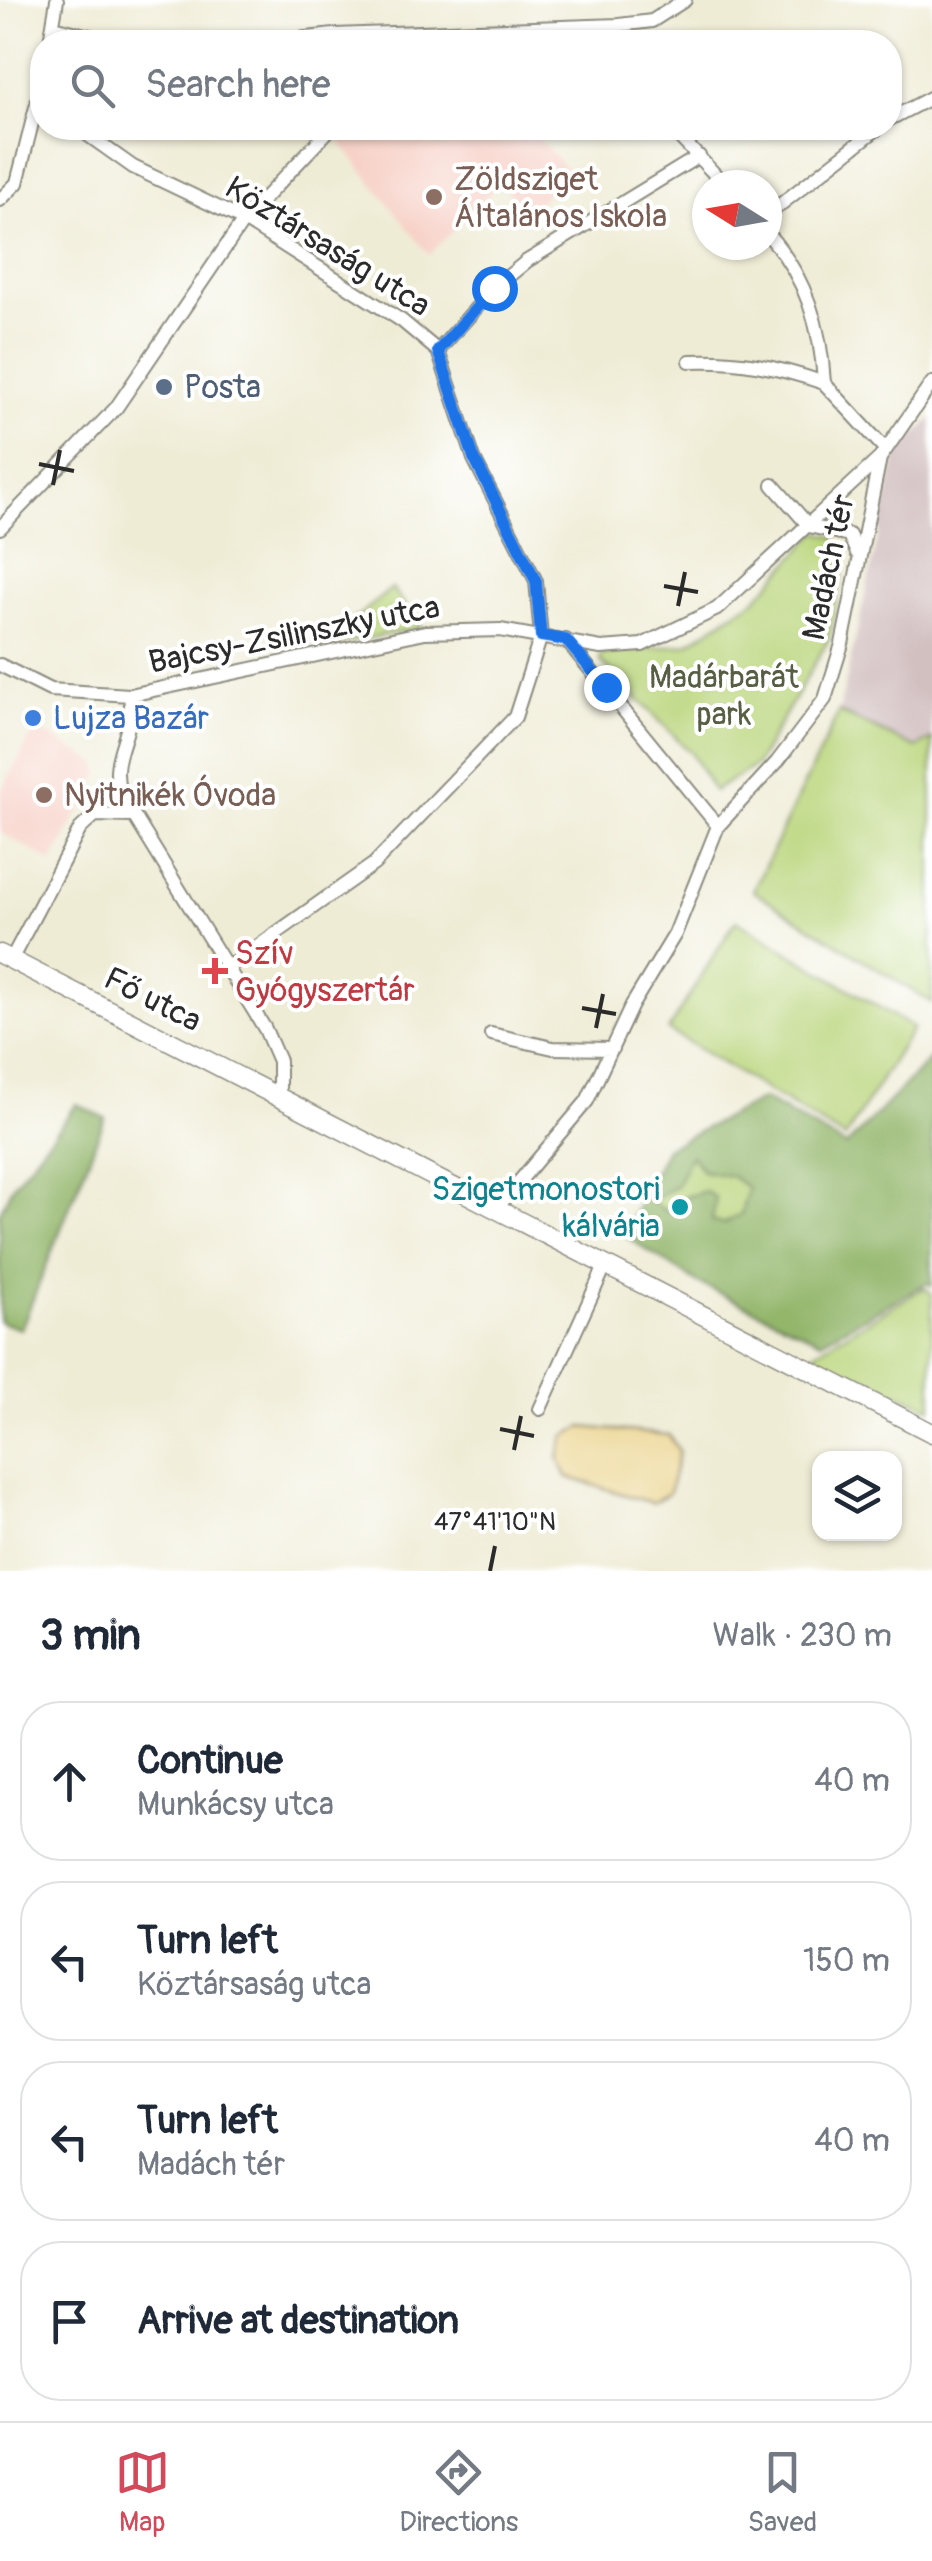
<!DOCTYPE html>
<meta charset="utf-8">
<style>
body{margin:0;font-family:Pangolin,sans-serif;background:#f6f6f7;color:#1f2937}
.controls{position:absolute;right:30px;bottom:30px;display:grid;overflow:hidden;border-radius:20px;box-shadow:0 2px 8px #0004}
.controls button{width:90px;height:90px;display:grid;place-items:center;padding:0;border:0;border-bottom:2px solid #e0e1e3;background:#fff;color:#1f2937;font:50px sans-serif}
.compass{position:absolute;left:692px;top:170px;width:90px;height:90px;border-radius:50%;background:#fff;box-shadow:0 2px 8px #0004;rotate:281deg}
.stop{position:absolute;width:30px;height:30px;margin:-22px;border:8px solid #1a73e8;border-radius:50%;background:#fff}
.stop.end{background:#1a73e8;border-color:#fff;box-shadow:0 2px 10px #0008}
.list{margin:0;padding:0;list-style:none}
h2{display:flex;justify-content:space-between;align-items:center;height:130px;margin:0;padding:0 40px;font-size:42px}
h2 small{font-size:32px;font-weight:400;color:#747a83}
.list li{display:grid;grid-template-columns:65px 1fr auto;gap:30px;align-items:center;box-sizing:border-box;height:160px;margin:0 20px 20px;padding:0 20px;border:2px solid #e0e1e3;border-radius:40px}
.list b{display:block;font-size:38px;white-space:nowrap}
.list p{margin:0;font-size:32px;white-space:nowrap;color:#747a83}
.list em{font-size:32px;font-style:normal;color:#747a83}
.icon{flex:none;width:55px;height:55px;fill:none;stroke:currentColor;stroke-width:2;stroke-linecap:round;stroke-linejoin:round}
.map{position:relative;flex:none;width:932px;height:1571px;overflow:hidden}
.search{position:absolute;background:#fff;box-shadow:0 2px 8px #0004;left:30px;right:30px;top:30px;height:110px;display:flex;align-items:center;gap:25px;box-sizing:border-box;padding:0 35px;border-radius:40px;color:#747a83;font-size:38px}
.sheet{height:850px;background:#fff}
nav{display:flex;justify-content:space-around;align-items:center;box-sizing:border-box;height:140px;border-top:2px solid #e0e1e3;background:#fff;font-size:28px;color:#747a83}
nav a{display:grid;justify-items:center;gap:5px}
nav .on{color:#d1495b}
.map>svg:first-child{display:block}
.built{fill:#f7d1c7}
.industrial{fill:#d2bfc0}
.green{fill:#bad57b;stroke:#728053;stroke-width:2.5}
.forest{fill:#93b66b;stroke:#5f704b;stroke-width:2.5;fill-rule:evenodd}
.sand{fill:#eeda9e;stroke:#8c8264;stroke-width:2.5}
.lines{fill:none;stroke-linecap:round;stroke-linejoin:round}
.street-casing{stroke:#8d8c80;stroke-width:16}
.secondary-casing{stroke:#8d8c80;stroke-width:21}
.street{stroke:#fff;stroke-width:12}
.secondary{stroke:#fff;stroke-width:18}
.route{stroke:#1a73e8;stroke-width:12}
.ticks{fill:none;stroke:#2b2b2b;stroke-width:4}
.education-dot{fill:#8d6e63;stroke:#fff;stroke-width:4}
.service-dot{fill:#5c6f8a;stroke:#fff;stroke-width:4}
.shop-dot{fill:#3f7fe0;stroke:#fff;stroke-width:4}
.health-dot{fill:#e0444e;stroke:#fff;stroke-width:4}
.culture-dot{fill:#0f9aa8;stroke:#fff;stroke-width:4}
.labels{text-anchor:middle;stroke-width:8;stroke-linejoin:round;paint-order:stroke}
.education-label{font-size:32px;fill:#785e54;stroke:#fff;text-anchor:start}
.street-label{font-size:32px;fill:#2b2b2b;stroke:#fff}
.service-label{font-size:32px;fill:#4e5e75;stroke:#fff;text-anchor:start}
.park-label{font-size:32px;fill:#565e43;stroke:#fff}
.shop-label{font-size:32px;fill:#366cbe;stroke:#fff;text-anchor:start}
.health-label{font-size:32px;fill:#be3a42;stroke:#fff;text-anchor:start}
.culture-label{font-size:32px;fill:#0d838f;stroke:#fff;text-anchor:end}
.ticks-label{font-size:25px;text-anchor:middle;fill:#2b2b2b;stroke:#fff;stroke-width:8;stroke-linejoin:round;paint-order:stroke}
</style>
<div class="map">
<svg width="932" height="1571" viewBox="0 0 932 1571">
<rect width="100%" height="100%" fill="#fff"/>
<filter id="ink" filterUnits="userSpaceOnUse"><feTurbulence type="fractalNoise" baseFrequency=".01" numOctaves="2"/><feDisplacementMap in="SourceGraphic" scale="20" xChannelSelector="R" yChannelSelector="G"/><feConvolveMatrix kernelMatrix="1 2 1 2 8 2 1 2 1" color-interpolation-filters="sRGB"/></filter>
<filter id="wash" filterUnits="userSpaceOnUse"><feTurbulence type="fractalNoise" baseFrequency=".0048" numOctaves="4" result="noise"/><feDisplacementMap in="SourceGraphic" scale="40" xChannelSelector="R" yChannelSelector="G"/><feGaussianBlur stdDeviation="2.25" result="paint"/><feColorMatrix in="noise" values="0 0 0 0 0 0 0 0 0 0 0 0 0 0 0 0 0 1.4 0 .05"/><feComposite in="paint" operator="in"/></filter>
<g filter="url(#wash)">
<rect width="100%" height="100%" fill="#efecd6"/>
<!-- built -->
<path class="built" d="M596,30L605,42H435L441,38Z
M347,128H535L532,131L569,172L529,212L499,183L429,255L337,138Z
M36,728L98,764L100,773L52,862L0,832V793Z"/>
<!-- industrial -->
<path class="industrial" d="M932,418V739L916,748L839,712L897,453Z"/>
<!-- green -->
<path class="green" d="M817,532L836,537L845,560L829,639L756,765L714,791L691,753L600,660L601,654L687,644L756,599Z
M392,588L422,628L320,648Z
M839,712L916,748L932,739V1003L753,891Z
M736,920L913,1028L845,1138L668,1030Z
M691,1154L703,1171L731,1176L748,1188L741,1214L723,1224L712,1221L694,1197L678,1199L761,1312L742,1301L672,1207L669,1212L650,1202L676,1186Z
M924,1288L932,1293V1408L810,1355Z"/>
<!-- forest -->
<path class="forest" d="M932,1057V1286L927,1283L821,1341L698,1283L624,1235L666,1148L763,1099L846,1146ZM691,1155L703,1171L731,1176L748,1188L741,1214L724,1224L712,1221L716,1198L705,1191L678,1199L668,1212L651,1202L676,1186Z
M77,1104L105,1118L21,1329L0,1322V1212L13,1185Z"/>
<!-- sand -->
<path class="sand" d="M582,1427L669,1435L679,1451L669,1493L652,1503L567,1477L559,1458L565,1436Z"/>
</g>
<g filter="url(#ink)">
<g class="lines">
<!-- street casing -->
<g class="street-casing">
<path id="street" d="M53,27L114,42
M50,42L57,0
M270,42L334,35L619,25L652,21L685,0
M890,119L932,97
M78,128L133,167L244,220L402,321L438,351L474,459L536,581L541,636L515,717L374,864L230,966
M671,128L725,185
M0,200L17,183L42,83
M767,215L878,128
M767,233C806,277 821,326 824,383L885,449
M438,351L494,288L527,261L699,156
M690,361C738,359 778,367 824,383
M773,485L809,526L849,535L857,553
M0,528L116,408L244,220L331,128
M566,640L718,826
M0,665L50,690L130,695L425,632L500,630L601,648L642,645L717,609L880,458
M130,695C136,734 108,754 120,793L265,1029L279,1061V1096
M11,960L80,829L95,815L133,816
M491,1034L553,1048L612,1049
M497,1208L587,1101L632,1005L675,934L718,826L777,762L825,699L842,644L880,458L932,383
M540,1409L606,1264"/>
</g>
<!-- secondary casing -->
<g class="secondary-casing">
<path id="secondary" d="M0,954L932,1433"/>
</g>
<!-- street -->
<use href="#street" class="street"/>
<!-- secondary -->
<use href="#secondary" class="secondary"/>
</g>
</g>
<g class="lines" filter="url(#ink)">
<!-- route -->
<path class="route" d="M494,288L438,351L474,458L536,581L541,636L566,640L606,687"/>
</g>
<!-- ticks -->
<path class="ticks" d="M39,464L74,471M53,485L60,450M664,586L698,592M678,606L685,572M582,1008L616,1014M596,1028L603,994M500,1429L534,1436M514,1450L521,1416M490,1571L495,1546"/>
<!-- markers -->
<g class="education-dot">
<circle cx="434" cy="197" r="10"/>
<circle cx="44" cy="795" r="10"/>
</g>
<circle class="service-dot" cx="164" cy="387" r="10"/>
<circle class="shop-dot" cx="33" cy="718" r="10"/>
<path class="health-dot" d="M210 956h10v10h10v10h-10v10h-10v-10h-10v-10h10z"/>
<circle class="culture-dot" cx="680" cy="1207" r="10"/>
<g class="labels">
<!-- education labels -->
<g class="education-label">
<text x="454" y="190">Zöldsziget<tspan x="454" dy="37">Általános Iskola</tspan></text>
<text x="64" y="806">Nyitnikék Óvoda</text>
</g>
<!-- street labels -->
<g class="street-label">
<text transform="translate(328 246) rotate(32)" y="11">Köztársaság utca</text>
<text transform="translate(828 567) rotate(-78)" y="11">Madách tér</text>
<text transform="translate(294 634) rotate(-11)" y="11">Bajcsy-Zsilinszky utca</text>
<text transform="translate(153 999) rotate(27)" y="11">Fő utca</text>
</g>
<!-- service labels -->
<g class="service-label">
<text x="184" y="398">Posta</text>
</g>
<!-- park labels -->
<g class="park-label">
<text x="724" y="688">Madárbarát<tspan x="724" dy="37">park</tspan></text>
</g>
<!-- shop labels -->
<g class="shop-label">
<text x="53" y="729">Lujza Bazár</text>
</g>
<!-- health labels -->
<g class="health-label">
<text x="235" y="964">Szív<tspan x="235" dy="37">Gyógyszertár</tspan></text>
</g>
<!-- culture labels -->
<g class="culture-label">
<text x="660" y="1200">Szigetmonostori<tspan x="660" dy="37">kálvária</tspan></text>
</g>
</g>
<g class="ticks-label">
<text x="495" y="1530">47°41'10"N</text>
</g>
</svg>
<div class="controls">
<button><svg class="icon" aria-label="layers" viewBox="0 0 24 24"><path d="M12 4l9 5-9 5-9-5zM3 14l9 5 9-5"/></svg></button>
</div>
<svg class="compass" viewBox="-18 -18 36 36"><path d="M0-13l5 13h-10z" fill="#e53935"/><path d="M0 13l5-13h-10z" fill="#747a83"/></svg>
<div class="stop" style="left:494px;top:288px"></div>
<div class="stop end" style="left:606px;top:687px"></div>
<div class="search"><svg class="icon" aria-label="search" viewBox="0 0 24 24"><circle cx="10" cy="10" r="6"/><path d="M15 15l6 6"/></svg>Search here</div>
</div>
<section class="sheet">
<h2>3 min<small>Walk · 230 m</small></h2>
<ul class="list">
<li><svg class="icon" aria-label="ahead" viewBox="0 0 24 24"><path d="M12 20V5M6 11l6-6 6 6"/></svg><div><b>Continue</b><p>Munkácsy utca</p></div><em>40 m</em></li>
<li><svg class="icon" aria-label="left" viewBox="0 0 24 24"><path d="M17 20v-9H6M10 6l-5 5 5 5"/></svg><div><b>Turn left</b><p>Köztársaság utca</p></div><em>150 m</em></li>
<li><svg class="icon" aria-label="left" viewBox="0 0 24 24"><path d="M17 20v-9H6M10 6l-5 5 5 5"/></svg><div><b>Turn left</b><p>Madách tér</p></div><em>40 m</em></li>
<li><svg class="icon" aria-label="arrive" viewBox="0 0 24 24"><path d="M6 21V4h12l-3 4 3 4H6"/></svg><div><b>Arrive at destination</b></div></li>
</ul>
</section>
<nav>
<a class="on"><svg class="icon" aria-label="map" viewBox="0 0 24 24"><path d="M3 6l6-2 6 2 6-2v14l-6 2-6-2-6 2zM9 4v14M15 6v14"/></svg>Map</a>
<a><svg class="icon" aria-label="directions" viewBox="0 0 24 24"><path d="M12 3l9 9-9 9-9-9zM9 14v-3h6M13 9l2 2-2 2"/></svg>Directions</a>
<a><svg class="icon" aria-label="saved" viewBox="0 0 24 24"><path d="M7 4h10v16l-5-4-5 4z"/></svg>Saved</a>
</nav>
